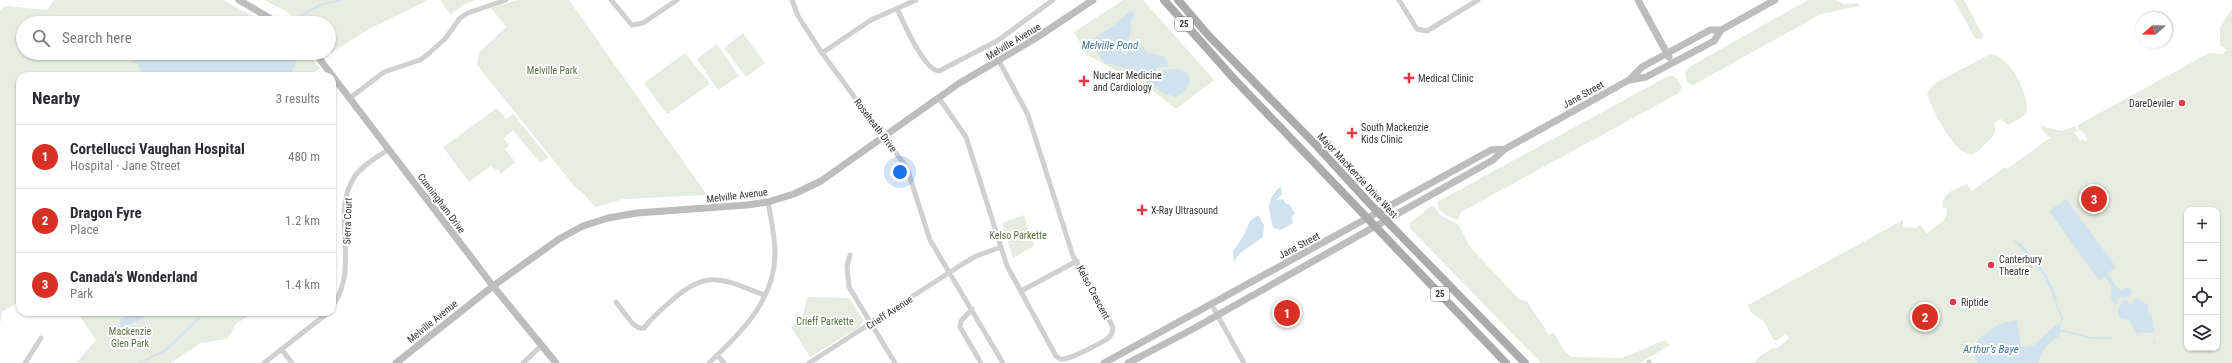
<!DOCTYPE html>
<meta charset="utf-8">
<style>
body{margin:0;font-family:"Roboto Condensed",sans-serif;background:#f2f2f3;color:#2b2b33}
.controls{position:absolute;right:12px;bottom:12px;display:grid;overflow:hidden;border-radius:8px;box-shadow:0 1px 3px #0004}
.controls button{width:36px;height:36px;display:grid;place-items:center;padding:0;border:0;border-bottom:1px solid #e1e1e2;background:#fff;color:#2b2b33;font:20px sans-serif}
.compass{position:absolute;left:2136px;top:12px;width:36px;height:36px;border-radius:50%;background:#fff;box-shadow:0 1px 3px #0004;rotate:250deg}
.you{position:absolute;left:900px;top:172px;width:14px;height:14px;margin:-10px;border:3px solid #fff;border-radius:50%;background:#1a73e8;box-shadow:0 0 0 6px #1a73e833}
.badge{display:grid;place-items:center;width:26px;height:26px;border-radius:50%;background:#d93025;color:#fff;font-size:13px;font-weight:700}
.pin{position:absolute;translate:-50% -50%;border:2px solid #fff;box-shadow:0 1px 4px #0006}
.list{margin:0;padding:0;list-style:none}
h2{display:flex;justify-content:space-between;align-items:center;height:52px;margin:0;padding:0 16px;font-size:17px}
h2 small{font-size:13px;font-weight:400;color:#7c7c81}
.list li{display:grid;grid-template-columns:26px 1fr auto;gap:12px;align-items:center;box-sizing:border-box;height:64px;padding:0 16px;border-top:1px solid #e1e1e2}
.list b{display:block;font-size:15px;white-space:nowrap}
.list p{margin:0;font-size:13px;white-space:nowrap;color:#7c7c81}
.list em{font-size:13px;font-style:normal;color:#7c7c81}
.icon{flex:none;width:22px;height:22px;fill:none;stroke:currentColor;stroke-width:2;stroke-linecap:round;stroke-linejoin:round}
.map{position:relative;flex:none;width:2232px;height:363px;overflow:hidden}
.search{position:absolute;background:#fff;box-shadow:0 1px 3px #0004;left:16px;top:16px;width:320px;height:44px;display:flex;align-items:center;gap:10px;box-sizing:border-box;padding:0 14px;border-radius:22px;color:#7c7c81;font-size:15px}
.panel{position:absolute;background:#fff;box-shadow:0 1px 3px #0004;left:16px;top:72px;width:320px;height:244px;border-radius:12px}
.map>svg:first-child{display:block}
.green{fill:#e6ecdf;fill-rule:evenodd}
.water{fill:#cfe2ee}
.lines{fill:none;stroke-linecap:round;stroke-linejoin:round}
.stream{stroke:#cfe2ee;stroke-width:1.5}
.street{stroke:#d0d0d0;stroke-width:5}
.secondary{stroke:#bdbdbd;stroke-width:7}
.primary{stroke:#ababab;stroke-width:8}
.poi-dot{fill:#e63946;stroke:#fff;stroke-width:1.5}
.labels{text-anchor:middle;stroke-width:4;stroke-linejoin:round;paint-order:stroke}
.shield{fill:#fff;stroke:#707070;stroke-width:1}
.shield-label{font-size:9px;font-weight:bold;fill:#333}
.street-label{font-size:10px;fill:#333;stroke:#fff}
.park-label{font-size:10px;fill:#56703f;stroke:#fff}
.poi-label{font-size:10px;fill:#333;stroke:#fff;text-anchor:start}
.water-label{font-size:11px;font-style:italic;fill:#3f7597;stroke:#fff}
</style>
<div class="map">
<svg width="2232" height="363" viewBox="0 0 2232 363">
<rect width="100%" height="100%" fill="#fff"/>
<!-- green -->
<path class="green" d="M54,0H223L265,23H23V53H308L320,68L310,76H20V301L2,312L0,324V10L5,6L47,10Z
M264,0H428L369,29L331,53L329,51V23H300L286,11Z
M440,0H475L463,5L451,15Z
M518,0H569L707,195L624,199L595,207L585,195L575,187L477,65L479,53L506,27L491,8Z
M1123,0H1143L1214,80L1176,109L1151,89L1087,55L1074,32Z
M1808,0H1835L1843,4L1859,3V6L1821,14L1697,83L1692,85L1687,82L1685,72L1689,67Z
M1954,0H1964L1983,35L1982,39L1975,38Z
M2232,9V363H1754L1758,359H1756L1772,348H1778L1789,338L1786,333L1778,340H1774L1763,321L1751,312L1748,305L1903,220V227L1917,228L1920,225L1927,234L1946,218L1947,208H1943C1941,193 1955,189 1967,184L1972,191L2005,167L2007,169L2051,137H2048L2040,126L2062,131L2076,126L2077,131L2074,132L2080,141L2083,139L2085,142L2088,139L2082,131L2078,130V125L2209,53L2222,54L2227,50L2220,45V27ZM2187,210H2217V348H2187Z
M743,33L765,63L746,77L724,48Z
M717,44L739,76L718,90L697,59Z
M685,53L710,84L667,114L644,83Z
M1990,54C2011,56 2028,93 2027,111L2021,118L2008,125L2001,119L1994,123C1997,134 1993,137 1985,144C1981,148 1977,154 1971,154C1954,155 1931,108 1927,93L1934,84Z
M1670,75L1675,77L1682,87L1679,93L1461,212L1458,220L1447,216L1440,210L1437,204L1439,201Z
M497,108L506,119L513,114L548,157L540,163L513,130L504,138L509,145L505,149L515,162L501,174L498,169L495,171L491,166L469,182L443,147Z
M1434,206L1440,215L1459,225L1470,247L1519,299L1527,301L1549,335L1554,333L1564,351L1572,357L1622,358L1665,340L1670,345L1640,363H1541L1410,228V223L1430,207Z
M1024,215L1034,246L1013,258L1002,223Z
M807,297L849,298L863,320L861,326L810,357L791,327L803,315Z
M77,312H254L236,324L227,339L201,343L170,363H76L96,340Z"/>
<!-- water -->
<path class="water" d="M1132,10L1134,16L1131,20L1130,37L1121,53L1126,55L1133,43L1140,42L1146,52L1165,57L1168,66L1156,68V72C1163,71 1170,69 1176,69C1179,69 1182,71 1185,72C1197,80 1184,92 1176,97L1163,93L1131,69L1104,63L1093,45L1094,38L1110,28Z
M137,53H287L296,62L290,76H144L137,64L131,62L136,59Z
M1281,186L1282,194L1276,200L1283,199L1286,204H1289L1295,213L1292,217L1293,223L1281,230L1273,228C1269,208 1264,202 1281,186Z
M2066,199L2116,267L2108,273L2116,286L2122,291L2128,287L2131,289L2132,293C2127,300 2123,296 2118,298L2116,305L2111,298C2113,288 2111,285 2105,276L2099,280L2049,211Z
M1258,215L1264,225L1263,237L1240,253L1234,262L1233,251L1244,235L1250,221Z
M2013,239C2026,243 2061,290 2056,304L2045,277Z
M2136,298L2148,305V315L2152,316V320L2154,322L2152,324L2155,331L2153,333L2140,332L2138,335L2129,320L2121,319C2115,312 2119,306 2122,301L2126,300L2130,305Z
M142,313L145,317L119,330L121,319L126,316Z
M2017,320L2021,348L2034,345L2059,322L2060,335C2048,344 2042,348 2039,363H1978L1975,359L1978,339L2000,323L2002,325L2003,323Z"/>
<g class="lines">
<!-- stream -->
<path class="stream" d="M300,16L320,5L341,0
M2056,304L2062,317L2059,330L2092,338H2112
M2154,341L2155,343
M140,363L166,350L205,312"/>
<!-- street -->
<path class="street" d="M611,0L632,25L643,23L677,0
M792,0L798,16L822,53L907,168L930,240L1003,363
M1399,0L1417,29L1427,31L1478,0
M897,8C903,22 924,70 939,71L997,41L1053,0
M822,53L871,20L916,0
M350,98L384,72L420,60L428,54L445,39L460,18L468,13L506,0
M939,98L966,137L1007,266L1056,356L1060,359C1068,361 1099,344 1107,339C1111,336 1113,332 1113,327L1073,256L1028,115L999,61
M850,255L847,266L849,287L895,363
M1021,291L1077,261
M616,302L632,323L639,328H644C651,318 661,310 670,302C707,268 722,279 764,295
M332,307C362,266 329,214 355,176C363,165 377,157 389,149
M972,309L961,321L960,327L981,363
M1214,309L1244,363
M282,350L292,363
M717,355L724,363
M1649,362V363
M25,363L41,338
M264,363L329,312
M523,363L541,346
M709,363C740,334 775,300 775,254C775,236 771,219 768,202
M809,363L961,265L976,256L1001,247"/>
<!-- secondary -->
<path class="secondary" d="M239,0L278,23
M1638,0L1669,57
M315,53L493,286L556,363
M1630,80L1646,77L1714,41L1721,30L1775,0
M396,363L493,286L559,239L583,226L608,218L637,213L747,205L768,202L794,194L821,181L958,84L1036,38L1093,0
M1104,363L1491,150L1505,149
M1128,363L1191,330L1493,160L1505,149L1629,80L1642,67L1710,30H1721"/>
<!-- primary -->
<path class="primary" d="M1164,0L1235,80L1506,363
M1178,0L1209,36L1316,145L1370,204L1525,363"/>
</g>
<!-- markers -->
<g class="poi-dot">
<path d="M1407 72h4v4h4v4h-4v4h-4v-4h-4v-4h4z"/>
<path d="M1082 75h4v4h4v4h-4v4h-4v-4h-4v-4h4z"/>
<circle cx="2182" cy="103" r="4"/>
<path d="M1350 127h4v4h4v4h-4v4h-4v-4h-4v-4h4z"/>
<path d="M1140 204h4v4h4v4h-4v4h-4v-4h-4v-4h4z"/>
<circle cx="1991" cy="265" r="4"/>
<circle cx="1953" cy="302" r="4"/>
</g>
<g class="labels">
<!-- shield labels -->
<g class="shield">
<rect x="1175" y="17" width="18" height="14" rx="3"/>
<rect x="1431" y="287" width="18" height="14" rx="3"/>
</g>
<g class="shield-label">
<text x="1184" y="27">25</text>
<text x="1440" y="297">25</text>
</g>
<!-- street labels -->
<g class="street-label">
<text transform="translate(1013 41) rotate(-31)" y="4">Melville Avenue</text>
<text transform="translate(1583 94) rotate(-29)" y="4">Jane Street</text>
<text transform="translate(876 125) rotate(53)" y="4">Roseheath Drive</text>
<text transform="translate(1358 175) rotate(47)" y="4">Major MacKenzie Drive West</text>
<text transform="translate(737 195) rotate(-7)" y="4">Melville Avenue</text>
<text transform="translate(442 203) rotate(53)" y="4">Cunningham Drive</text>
<text transform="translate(347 221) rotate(-88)" y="4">Sierra Court</text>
<text transform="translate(1299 245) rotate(-28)" y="4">Jane Street</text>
<text transform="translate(1094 292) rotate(62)" y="4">Kelso Crescent</text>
<text transform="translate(889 312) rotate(-33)" y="4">Crieff Avenue</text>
<text transform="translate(432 321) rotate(-39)" y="4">Melville Avenue</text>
</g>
<!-- park labels -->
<g class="park-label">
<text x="552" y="74">Melville Park</text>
<text x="1018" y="239">Kelso Parkette</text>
<text x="825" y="325">Crieff Parkette</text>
<text x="130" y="335">Mackenzie<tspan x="130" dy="12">Glen Park</tspan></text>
</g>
<!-- poi labels -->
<g class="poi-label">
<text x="1093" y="79">Nuclear Medicine<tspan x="1093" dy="12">and Cardiology</tspan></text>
<text x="1418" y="82">Medical Clinic</text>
<text x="2174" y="107" text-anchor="end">DareDeviler</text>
<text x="1361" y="131">South Mackenzie<tspan x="1361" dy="12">Kids Clinic</tspan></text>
<text x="1151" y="214">X-Ray Ultrasound</text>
<text x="1999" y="263">Canterbury<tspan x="1999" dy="12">Theatre</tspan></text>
<text x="1961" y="306">Riptide</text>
</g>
<!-- water labels -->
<g class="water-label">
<text x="1110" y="49">Melville Pond</text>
<text x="1991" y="353">Arthur’s Baye</text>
</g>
</g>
</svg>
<div class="controls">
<button>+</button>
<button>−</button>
<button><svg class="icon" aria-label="locate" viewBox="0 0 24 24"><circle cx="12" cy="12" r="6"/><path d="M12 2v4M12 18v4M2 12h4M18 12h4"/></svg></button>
<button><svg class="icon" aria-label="layers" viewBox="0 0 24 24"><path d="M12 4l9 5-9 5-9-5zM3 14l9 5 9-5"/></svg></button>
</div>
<svg class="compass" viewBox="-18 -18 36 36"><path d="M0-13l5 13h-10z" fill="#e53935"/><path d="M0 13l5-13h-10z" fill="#7c7c81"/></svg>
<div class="you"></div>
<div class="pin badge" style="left:1287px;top:313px">1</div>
<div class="pin badge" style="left:1925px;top:317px">2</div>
<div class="pin badge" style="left:2094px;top:199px">3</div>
<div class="search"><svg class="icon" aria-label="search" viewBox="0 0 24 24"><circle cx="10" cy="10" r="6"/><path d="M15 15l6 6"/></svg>Search here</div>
<section class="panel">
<h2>Nearby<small>3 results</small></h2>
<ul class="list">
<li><span class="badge">1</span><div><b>Cortellucci Vaughan Hospital</b><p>Hospital · Jane Street</p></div><em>480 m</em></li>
<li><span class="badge">2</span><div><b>Dragon Fyre</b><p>Place</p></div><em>1.2 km</em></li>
<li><span class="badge">3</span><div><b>Canada's Wonderland</b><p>Park</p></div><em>1.4 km</em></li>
</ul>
</section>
</div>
